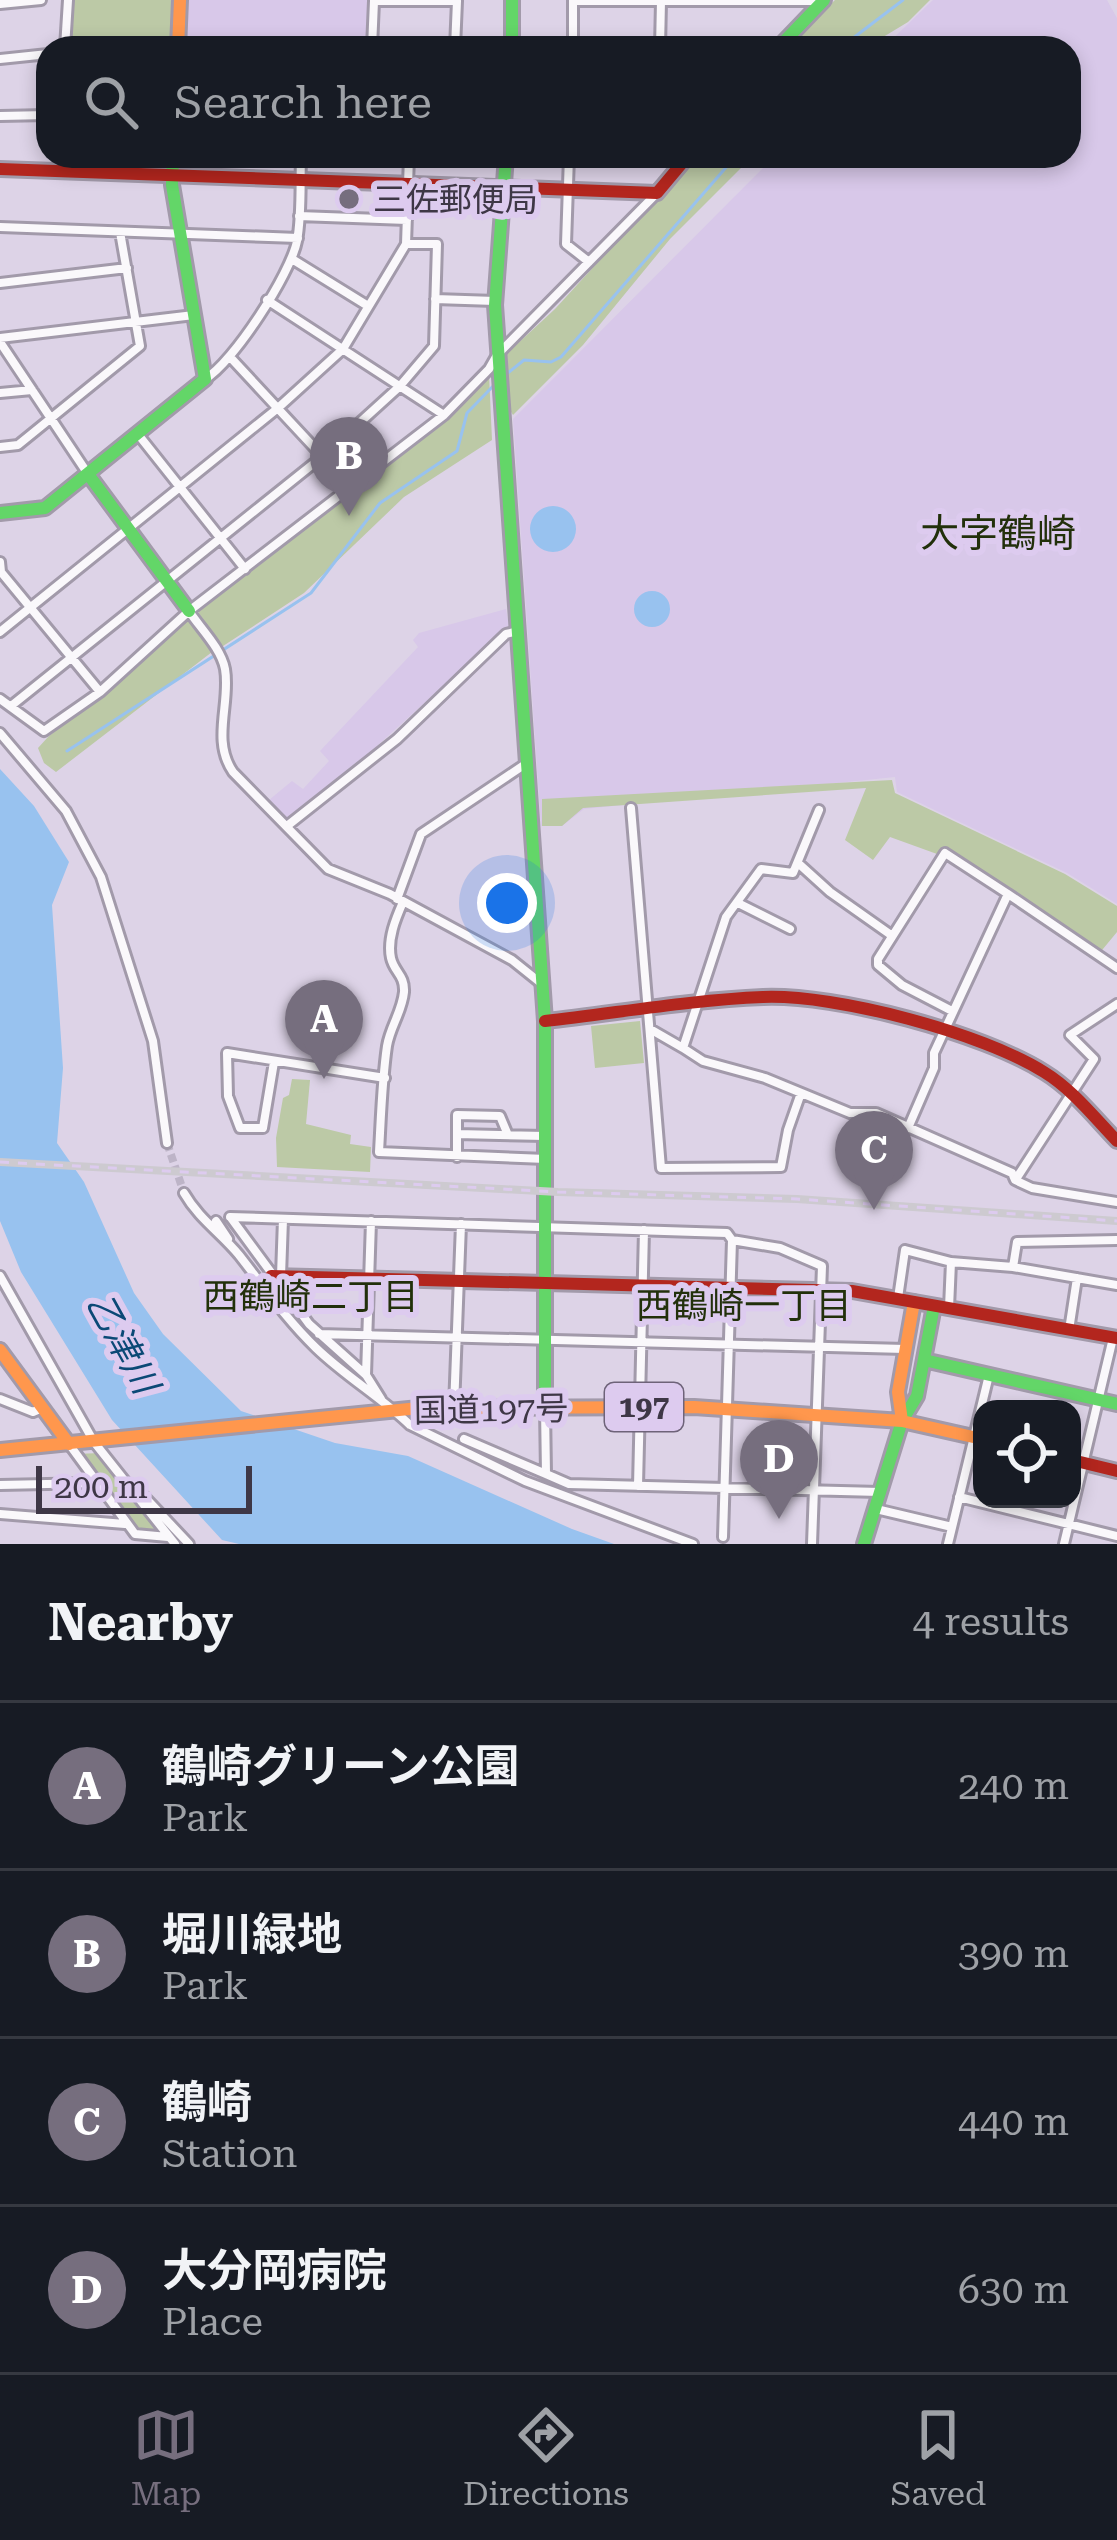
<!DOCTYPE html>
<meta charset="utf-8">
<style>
body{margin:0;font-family:"Roboto Serif","Noto Sans JP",serif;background:#20242c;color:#f1f3f6}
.controls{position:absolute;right:36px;bottom:36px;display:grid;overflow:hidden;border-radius:24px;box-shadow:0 6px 18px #0003}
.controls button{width:108px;height:108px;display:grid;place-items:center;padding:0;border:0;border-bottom:3px solid #363941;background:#171b24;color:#f1f3f6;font:60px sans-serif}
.scale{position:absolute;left:36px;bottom:30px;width:216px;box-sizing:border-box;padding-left:12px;border:6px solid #3e3746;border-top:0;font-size:33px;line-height:42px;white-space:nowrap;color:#3e3746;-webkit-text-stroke:9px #ddcbef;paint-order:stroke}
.you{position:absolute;left:507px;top:903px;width:42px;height:42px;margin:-30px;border:9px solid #fff;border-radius:50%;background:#1a73e8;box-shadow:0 0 0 18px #1a73e833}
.badge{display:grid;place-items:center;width:78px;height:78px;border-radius:50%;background:#766e7e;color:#fff;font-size:39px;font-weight:700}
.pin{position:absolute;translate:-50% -99px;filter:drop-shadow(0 3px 6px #0008)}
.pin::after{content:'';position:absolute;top:63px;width:42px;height:36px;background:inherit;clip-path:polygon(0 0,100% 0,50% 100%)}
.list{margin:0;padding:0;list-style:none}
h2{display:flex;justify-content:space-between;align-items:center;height:156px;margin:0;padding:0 48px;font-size:51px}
h2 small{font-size:39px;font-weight:400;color:#9ea1a6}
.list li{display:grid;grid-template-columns:78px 1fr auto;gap:36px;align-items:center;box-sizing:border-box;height:168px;padding:0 48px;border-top:3px solid #363941}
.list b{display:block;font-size:45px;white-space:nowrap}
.list p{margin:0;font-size:39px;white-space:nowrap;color:#9ea1a6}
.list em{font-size:39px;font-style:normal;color:#9ea1a6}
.icon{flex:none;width:66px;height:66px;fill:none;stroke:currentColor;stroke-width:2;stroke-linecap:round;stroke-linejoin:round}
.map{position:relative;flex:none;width:1117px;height:1544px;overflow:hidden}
.search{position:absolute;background:#171b24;box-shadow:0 6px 18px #0003;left:36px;right:36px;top:36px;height:132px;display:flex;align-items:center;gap:30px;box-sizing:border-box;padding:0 42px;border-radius:36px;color:#9ea1a6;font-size:45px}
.sheet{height:828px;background:#171b24}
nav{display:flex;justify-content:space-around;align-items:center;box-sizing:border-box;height:168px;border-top:3px solid #363941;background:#171b24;font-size:33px;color:#9ea1a6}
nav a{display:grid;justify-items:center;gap:6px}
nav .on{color:#766e7e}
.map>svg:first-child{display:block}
.built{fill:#d8c8e9}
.green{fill:#bcc9a6}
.water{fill:#98c2ef}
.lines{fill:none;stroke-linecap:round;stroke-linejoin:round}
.stream{stroke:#98c2ef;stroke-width:3}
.street-tunnel{stroke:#bdb4c7;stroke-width:8;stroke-dasharray:8 4;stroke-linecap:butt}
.street-casing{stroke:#a29aaa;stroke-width:14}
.fast-casing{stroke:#a29aaa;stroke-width:18}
.slow-casing{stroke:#a29aaa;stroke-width:18}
.jam-casing{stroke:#a29aaa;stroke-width:18}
.street{stroke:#faf8fb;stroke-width:8}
.fast{stroke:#63d668;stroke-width:12}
.slow{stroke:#ff974d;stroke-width:12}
.jam{stroke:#b3261e;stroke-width:12}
.rail-casing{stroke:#cdcad0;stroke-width:8}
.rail{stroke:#ddcbef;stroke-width:3;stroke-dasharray:9;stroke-linecap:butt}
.poi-dot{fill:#766e7e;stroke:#ddcbef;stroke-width:4.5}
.labels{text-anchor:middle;stroke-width:12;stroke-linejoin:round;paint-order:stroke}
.shield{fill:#ddcbef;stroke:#6e6379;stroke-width:3}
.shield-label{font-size:30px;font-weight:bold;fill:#3e3746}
.poi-label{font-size:33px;fill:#3e3746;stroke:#ddcbef;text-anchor:start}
.street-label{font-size:33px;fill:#3e3746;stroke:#ddcbef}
.neighbourhood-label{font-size:36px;fill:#22300b;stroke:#ddcbef}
.water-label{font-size:36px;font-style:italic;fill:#0b4976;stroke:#ddcbef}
.quarter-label{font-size:39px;fill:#22300b;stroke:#ddcbef}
</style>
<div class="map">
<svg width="1117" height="1544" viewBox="0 0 1117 1544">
<rect width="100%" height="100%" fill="#ddd3e7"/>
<!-- built -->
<path class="built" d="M186,0H371L369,48H184Z
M933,0H1107L1117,18V904L1067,873L897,792L895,777L584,809L562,826H541L513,419L775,156H1069V48H883Z
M506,609L509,626L344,776L286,819L269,800L292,781L303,789L329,761L320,751L418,647L413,640L419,633Z"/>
<!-- green -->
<path class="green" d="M71,0H173L171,48H69Z
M835,0H930L908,22L865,48H786Z
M695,156H753L670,239L583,345L513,415L506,404L503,357L555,309Z
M489,374L492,440L404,497L304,593L220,648L197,610L430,433Z
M188,617L212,652L56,772L44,763L38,748L48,737Z
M892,780L895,793L1065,874L1117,906V932L1098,955L937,854L890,837L873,860L845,840L866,788L583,808L562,826H542V799Z
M640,1021L644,1063L595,1068L591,1026Z
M292,1079L310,1080L306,1124L351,1135L350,1144L371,1147L370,1172L277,1167L276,1138L283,1098L289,1095Z
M100,1453L163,1536L136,1533L76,1454Z"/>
<!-- water -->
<path class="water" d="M530 529a23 23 0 1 1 46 0a23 23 0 1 1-46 0Z
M634 609a18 18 0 1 1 36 0a18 18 0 1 1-36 0Z
M0,769L34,806L69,862L52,905L63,1068L57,1143L84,1182L134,1293L163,1334L241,1411L335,1443L408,1456L572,1529L614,1544H239L222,1540L112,1420L21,1272L0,1221Z"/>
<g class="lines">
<!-- stream -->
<path class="stream" d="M840,48L903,0
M504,376L524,360L551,362L561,357L736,156
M67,751L311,593L380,503L457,451L467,413L497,382"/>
<!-- street-tunnel -->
<path class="street-tunnel" d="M167,1143L184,1193"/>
<!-- street casing -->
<g class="street-casing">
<path id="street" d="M0,4L41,0
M65,48L68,0
M372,48L374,1H457L455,48
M573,48V1H822
M660,48L661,1
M0,59L48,54
M0,116L48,115
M569,156L566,244L589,262
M299,216L407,220
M0,227L298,238
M292,259L368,306
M0,283L127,268
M435,299L495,301
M267,300L444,415
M0,338L194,315
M0,342L88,474
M231,358L349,485
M205,379C233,363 291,273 297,241C302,214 300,183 301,156
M0,393L32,390
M137,433L245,569
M0,447L18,445L140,346L120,232
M0,562L1,572L100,692
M189,611C200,628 221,648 225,669C231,703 211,740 233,772L328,869L390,894L512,960L542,984
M0,632L278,408L343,349L406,244
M0,699L44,731L100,692L189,611L444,415L489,369L497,355L657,193
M11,706L323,456L400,386L434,346L437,244H406L409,156
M0,733L66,811L101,877L153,1041L167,1143
M631,808L661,1168L781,1167L788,1130L801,1093
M819,810L793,873L761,869L726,917L683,1048L703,1061L765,1078L850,1113H876L1012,1173L1015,1180L1032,1188L1117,1202
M287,826L397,739L506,634L518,631
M798,863L830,892L891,935
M397,899L421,834L527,763
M403,902C396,918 387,939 391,958C394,972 405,975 404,992C402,1012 390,1027 387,1046C382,1080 381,1117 379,1152L546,1159
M738,903L790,929
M952,1011L902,985L878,965V959L945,853L1008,894
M650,1029L683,1048
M274,1062L263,1128H240L228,1096L227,1053L385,1078
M908,1128L934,1068V1053L1008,894L1117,968
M457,1134V1115L500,1116L508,1135
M457,1157V1134L545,1136
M1016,1179L1094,1059L1070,1035L1117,1004
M184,1193C199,1219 221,1233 239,1255C264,1287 287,1320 316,1348C346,1377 381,1397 410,1425L525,1481L693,1544
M230,1217L727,1233L732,1240L723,1537
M231,1218L309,1324L366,1375L381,1399
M216,1221L228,1239
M732,1240L780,1248L822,1266L812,1544
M951,1262L1013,1267L1117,1285
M1013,1267L1017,1242L1117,1240
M0,1276L94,1442L175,1544
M281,1276L283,1219
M898,1298L905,1250L951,1262L949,1308
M1069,1330L1077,1278
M319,1334L905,1349
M366,1375L371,1221
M0,1399L33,1412L42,1408
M454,1408L461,1224
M545,1408L546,1474L569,1484L880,1492
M464,1439L546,1474
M69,1444L135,1534L168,1537
M0,1485L94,1483
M638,1486L644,1230
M141,1493L189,1544
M959,1497L1117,1536
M876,1509L952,1527
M0,1514L125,1524
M948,1544L989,1375
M1064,1544L1113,1338"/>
</g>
<!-- fast casing -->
<g class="fast-casing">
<path id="fast" d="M512,0V48
M778,48L824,0
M506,156L495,305L545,1021V1408
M88,474L189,611
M0,513L45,508L205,379L172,185L173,156
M924,1360L1117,1404
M864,1544L902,1421L917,1396L934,1306"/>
</g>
<!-- slow casing -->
<g class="slow-casing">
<path id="slow" d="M178,48L180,0
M0,1350L69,1444
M902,1421L898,1392L914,1302
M0,1450L419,1408L694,1407L902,1421L982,1439"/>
</g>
<!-- jam casing -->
<g class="jam-casing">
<path id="jam" d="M0,169L657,193L688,156
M545,1021C617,1013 691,1000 763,997C837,994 982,1033 1044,1072C1072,1089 1094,1117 1117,1141
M271,1276L852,1291L1117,1338
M1072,1460L1117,1471"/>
</g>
<!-- street -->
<use href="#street" class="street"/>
<!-- fast -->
<use href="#fast" class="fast"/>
<!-- slow -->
<use href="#slow" class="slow"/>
<!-- jam -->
<use href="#jam" class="jam"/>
<!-- rail casing -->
<g class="rail-casing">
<path id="rail" d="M0,1162L558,1192L797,1199L1117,1221"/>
</g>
<!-- rail -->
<use href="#rail" class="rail"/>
</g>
<!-- markers -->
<circle class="poi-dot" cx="349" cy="199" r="12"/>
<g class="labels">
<!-- shield labels -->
<rect class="shield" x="605" y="1383" width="78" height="48" rx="9"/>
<g class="shield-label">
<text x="644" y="1417">197</text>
</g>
<!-- poi labels -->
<g class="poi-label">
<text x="373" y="211">三佐郵便局</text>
</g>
<!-- street labels -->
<g class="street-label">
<text transform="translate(491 1409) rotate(-1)" y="12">国道197号</text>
</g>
<!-- neighbourhood labels -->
<g class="neighbourhood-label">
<text x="311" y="1309">西鶴崎二丁目</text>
<text x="744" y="1318">西鶴崎一丁目</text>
</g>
<!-- water labels -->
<g class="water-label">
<text transform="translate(123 1343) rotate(61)" y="13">乙津川</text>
</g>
<!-- quarter labels -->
<g class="quarter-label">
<text x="998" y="547">大字鶴崎</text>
</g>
</g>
</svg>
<div class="controls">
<button><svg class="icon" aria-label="locate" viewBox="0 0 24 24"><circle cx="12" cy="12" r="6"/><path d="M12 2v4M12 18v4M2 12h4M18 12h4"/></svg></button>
</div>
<div class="scale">200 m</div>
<div class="you"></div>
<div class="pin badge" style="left:324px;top:1079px">A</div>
<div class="pin badge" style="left:349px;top:516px">B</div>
<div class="pin badge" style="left:874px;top:1210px">C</div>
<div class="pin badge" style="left:779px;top:1519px">D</div>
<div class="search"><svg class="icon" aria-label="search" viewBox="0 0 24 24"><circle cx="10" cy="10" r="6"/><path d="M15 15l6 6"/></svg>Search here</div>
</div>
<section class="sheet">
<h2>Nearby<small>4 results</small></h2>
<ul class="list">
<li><span class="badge">A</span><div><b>鶴崎グリーン公園</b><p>Park</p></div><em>240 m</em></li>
<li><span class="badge">B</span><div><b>堀川緑地</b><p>Park</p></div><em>390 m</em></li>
<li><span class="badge">C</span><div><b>鶴崎</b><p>Station</p></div><em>440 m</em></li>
<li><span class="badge">D</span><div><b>大分岡病院</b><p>Place</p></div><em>630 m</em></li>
</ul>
</section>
<nav>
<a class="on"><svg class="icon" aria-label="map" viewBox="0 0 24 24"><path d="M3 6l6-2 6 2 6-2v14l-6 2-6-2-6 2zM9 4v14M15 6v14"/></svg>Map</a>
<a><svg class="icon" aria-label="directions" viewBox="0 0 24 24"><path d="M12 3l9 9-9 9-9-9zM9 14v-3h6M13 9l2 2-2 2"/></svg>Directions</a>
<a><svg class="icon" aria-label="saved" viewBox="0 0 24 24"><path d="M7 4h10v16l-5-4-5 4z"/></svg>Saved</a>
</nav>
